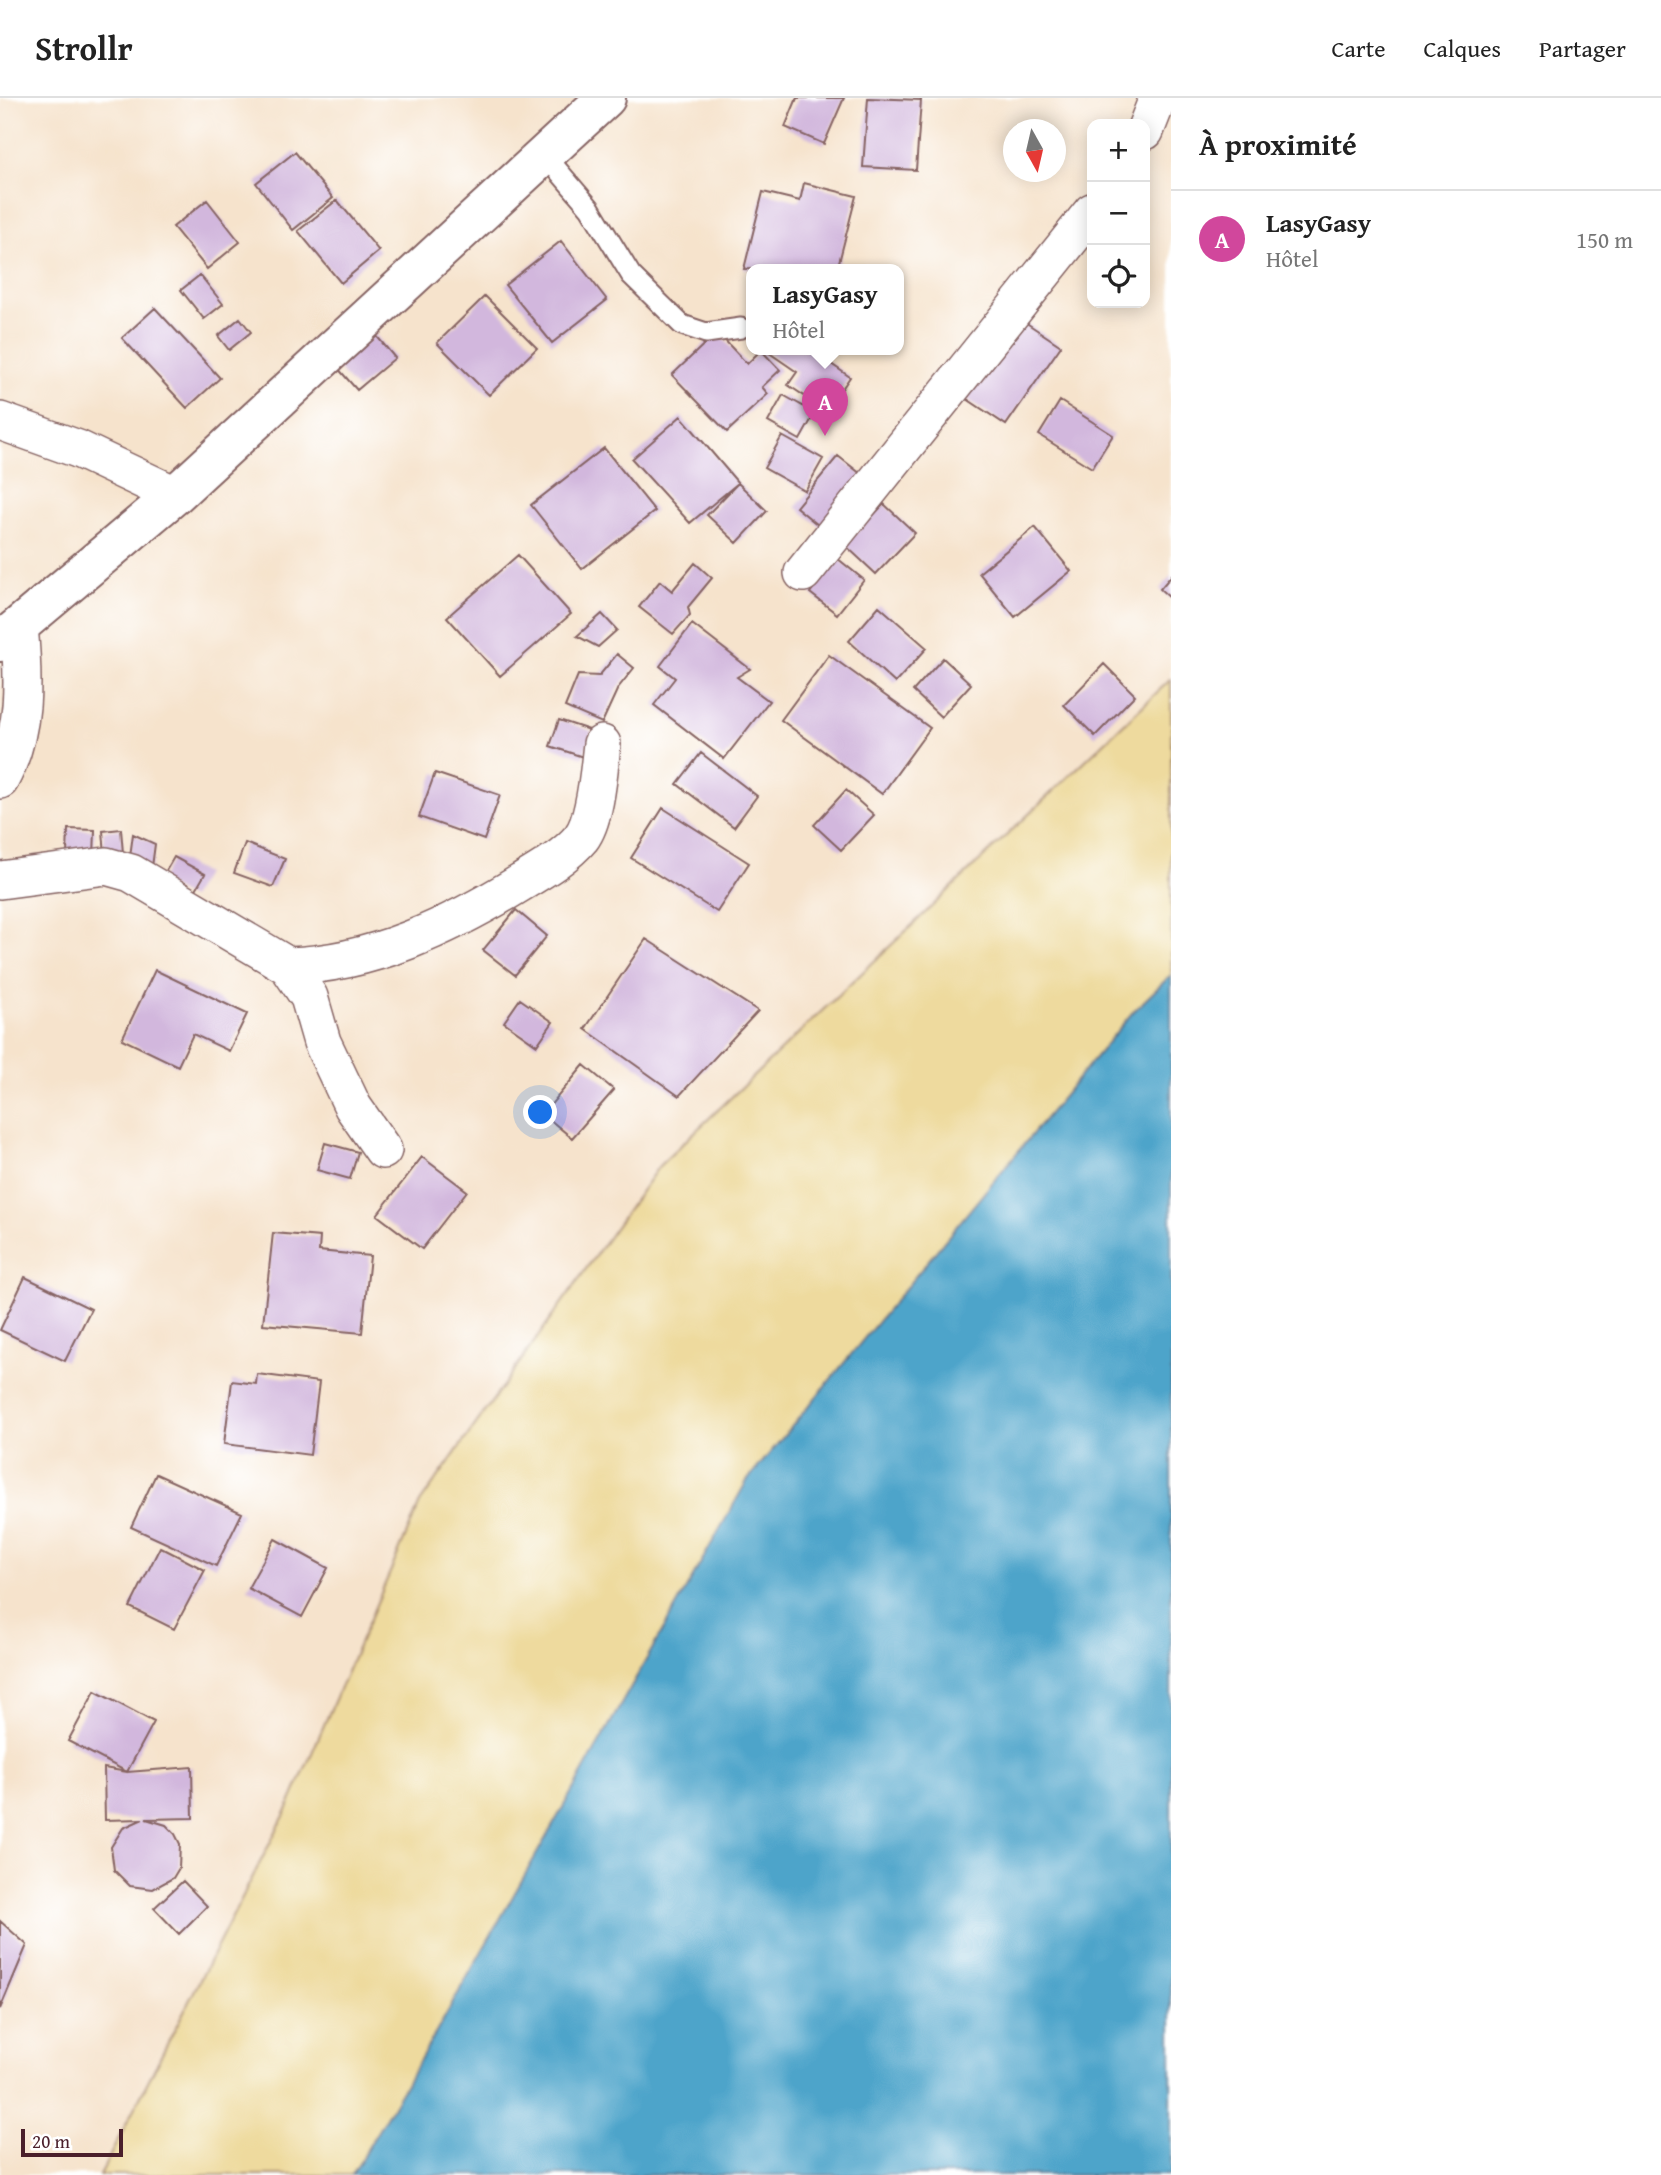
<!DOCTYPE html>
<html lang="fr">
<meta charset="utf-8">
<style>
body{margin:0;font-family:"Gentium Book Plus",serif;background:#f2f2f2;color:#222}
.controls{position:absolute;right:21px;top:21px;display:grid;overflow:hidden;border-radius:14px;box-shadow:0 4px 18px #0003}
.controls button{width:63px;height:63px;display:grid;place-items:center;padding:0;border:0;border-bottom:2px solid #e0e0e0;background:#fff;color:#222;font:35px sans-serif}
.compass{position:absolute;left:1003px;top:21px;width:63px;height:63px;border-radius:50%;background:#fff;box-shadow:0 4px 18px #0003;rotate:172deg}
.scale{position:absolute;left:21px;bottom:18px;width:102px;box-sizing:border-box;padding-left:7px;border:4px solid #4a1f2b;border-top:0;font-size:19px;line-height:24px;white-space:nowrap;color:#4a1f2b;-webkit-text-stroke:5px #fff;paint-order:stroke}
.you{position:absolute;left:541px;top:1015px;width:24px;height:24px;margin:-18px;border:5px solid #fff;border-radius:50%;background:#1a73e8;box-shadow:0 0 0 10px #1a73e833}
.badge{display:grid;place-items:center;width:46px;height:46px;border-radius:50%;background:#2563eb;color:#fff;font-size:23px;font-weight:700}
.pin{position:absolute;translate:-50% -58px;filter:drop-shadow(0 2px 4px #0008)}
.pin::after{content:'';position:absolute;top:37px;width:24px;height:21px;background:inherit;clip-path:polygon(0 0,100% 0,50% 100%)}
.popup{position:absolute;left:746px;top:166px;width:158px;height:91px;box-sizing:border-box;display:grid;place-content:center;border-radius:14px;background:#fff;filter:drop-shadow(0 2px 5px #0005);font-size:23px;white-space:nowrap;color:#767676}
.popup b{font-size:26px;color:#222}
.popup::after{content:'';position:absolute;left:50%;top:100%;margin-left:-14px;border:14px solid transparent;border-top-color:#fff}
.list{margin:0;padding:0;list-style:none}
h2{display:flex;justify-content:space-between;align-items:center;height:91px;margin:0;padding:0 28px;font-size:30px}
h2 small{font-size:23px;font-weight:400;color:#767676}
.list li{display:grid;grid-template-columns:46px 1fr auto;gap:21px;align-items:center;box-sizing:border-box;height:98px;padding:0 28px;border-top:2px solid #e0e0e0}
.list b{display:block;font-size:26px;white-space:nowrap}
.list p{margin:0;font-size:23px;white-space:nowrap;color:#767676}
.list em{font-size:23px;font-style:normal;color:#767676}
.icon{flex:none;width:38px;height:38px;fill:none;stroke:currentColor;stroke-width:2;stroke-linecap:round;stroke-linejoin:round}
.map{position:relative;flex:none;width:1171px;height:2077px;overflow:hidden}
header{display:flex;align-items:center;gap:42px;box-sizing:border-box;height:98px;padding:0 35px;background:#fff;border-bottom:2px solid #e0e0e0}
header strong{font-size:33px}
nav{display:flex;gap:38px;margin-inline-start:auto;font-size:24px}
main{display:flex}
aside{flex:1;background:#fff}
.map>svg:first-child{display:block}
.sand{fill:#eeda9e;stroke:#9c7c64;stroke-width:2}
.water{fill:#4ea4ca;stroke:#4c627a;stroke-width:2}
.building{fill:#d2b7dd}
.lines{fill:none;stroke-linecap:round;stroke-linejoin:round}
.service-casing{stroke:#866463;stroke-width:23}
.minor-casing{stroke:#866463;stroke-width:40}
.tertiary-casing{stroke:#866463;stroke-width:42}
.service{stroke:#fff;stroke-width:19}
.minor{stroke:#fff;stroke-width:37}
.tertiary{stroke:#fff;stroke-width:38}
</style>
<header>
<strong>Strollr</strong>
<nav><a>Carte</a><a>Calques</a><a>Partager</a></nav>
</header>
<main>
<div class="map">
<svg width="1171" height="2077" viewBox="0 0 1171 2077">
<rect width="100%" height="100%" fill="#fff"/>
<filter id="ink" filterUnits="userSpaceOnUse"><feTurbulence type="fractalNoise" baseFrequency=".0143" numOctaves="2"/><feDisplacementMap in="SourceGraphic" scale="14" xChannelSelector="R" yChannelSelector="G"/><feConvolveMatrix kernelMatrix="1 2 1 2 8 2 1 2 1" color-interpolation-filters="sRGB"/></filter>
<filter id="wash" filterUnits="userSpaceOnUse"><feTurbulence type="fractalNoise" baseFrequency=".00686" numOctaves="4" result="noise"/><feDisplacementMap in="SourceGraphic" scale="28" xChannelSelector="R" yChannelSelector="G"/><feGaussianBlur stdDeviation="1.57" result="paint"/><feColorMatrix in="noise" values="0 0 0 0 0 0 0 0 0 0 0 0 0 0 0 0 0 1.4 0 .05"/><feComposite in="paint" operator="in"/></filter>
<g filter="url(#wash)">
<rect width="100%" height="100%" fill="#f6e3cc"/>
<!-- sand -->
<path class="sand" d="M1171,581V877L1132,915L747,1383L437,1933L352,2077H100L289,1708L420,1405L659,1068Z"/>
<!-- water -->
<path class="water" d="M1171,877V2077H352L437,1933L747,1383L1132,915Z"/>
<g id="blocks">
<!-- building -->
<path class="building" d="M797,0H844L824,46L785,29Z
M868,0L921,2L916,72L863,69Z
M295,54L333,100L293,132L256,85Z
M804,85L856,98L837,172L744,171L763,94L800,103Z
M207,102L240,144L207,171L173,129Z
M337,102L379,153L341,185L298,133Z
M561,143L607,202L552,245L505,187Z
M200,177L223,206L204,221L181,192Z
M485,198L537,250L489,297L437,245Z
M155,210L220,280L187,310L122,240Z
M240,220L251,234L229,252L218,238Z
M1019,220L1061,248L1006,327L964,299Z
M717,234L747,266L761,252L780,272L762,289L768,296L727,334L672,277Z
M375,236L395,260L357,292L336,268Z
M765,252H826L821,259L850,279L827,313L788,287L797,274Z
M783,297L815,315L800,342L768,324Z
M1060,303L1113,337L1092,370L1039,337Z
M681,318L738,385L690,425L632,361Z
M782,338L823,361L805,393L764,370Z
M604,350L655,413L582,471L531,407Z
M838,358L866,380L823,431L796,409Z
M738,385L767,413L737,445L707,417Z
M884,406L915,435L876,476L845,447Z
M1035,429L1071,473L1015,519L979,475Z
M518,457L571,516L500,578L447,519Z
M837,460L864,482L837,516L810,495Z
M695,465L712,480L688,509L690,517L673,536L639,509L660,483L672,493Z
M1171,478V501L1160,491Z
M879,508L927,550L895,585L849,543Z
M602,516L617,532L598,549L577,538Z
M692,526L750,571L737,579L769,603L724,661L654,607L675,580L660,568Z
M617,556L634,570L618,590L602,625L565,609L578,577L599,578Z
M829,557L930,630L882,696L781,622Z
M943,560L971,586L941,619L913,593Z
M1104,566L1135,597L1095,638L1064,607Z
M559,622L592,633L583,659L550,648Z
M701,655L757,698L734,729L677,686Z
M435,675L500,697L484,742L419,719Z
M846,692L874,717L841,752L814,727Z
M663,710L749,765L717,814L631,760Z
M68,731L95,732L94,759L67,757Z
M121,731L123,755L105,756L103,733Z
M133,736L155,746L152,769L129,766Z
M245,745L285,761L273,789L234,775Z
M174,759L205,776L191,800L160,783Z
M516,812L547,838L515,877L483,852Z
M646,841L758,913L679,998L585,931Z
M155,872L247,916L229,953L193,936L178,968L122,941Z
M520,901L553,924L537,947L504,924Z
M584,967L614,992L572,1040L543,1016Z
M325,1045L358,1054L350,1081L317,1072Z
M422,1059L467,1093L422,1151L377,1117Z
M273,1135L320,1139L319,1153L370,1158L362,1235L263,1226Z
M25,1179L91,1211L65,1263L0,1232Z
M257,1276L319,1284L310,1357L224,1346L232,1283L256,1286Z
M156,1376L242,1415L216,1468L131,1429Z
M275,1441L328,1470L302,1519L248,1490Z
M160,1449L205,1472L174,1531L130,1509Z
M95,1593L154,1624L127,1674L68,1643Z
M192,1669L193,1720L146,1721L166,1727L175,1736L180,1746L179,1770L173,1780L153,1791L130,1788L114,1772L111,1749L123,1730L143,1721L105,1722L104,1670L127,1674Z
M183,1783L207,1808L179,1836L154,1810Z
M0,1823L27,1847L0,1911Z"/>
</g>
</g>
<g filter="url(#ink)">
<use href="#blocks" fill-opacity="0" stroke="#866463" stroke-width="2"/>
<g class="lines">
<!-- service casing -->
<g class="service-casing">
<path id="service" d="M543,55L590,110L631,177L682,227L706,235L741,230"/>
</g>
<!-- minor casing -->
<g class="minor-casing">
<path id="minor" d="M1145,33L1158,0
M0,323L78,351L175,397
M803,475L1092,114
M0,682C26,634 24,582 19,528
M0,782L106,768L131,775L288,868L309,899L322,944L353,1009L383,1052
M288,868C372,866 451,828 522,784C542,772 566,758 581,740C596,721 599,670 602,646"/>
</g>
<!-- tertiary casing -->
<g class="tertiary-casing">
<path id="tertiary" d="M0,544L175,397L606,0"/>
</g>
<!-- service -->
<use href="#service" class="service"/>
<!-- minor -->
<use href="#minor" class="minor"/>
<!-- tertiary -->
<use href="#tertiary" class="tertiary"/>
</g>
</g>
</svg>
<div class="controls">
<button>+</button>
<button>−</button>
<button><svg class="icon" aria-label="locate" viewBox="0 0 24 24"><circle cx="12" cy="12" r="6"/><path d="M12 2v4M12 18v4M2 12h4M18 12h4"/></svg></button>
</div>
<svg class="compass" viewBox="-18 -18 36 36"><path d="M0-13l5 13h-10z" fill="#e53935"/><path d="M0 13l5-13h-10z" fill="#767676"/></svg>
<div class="scale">20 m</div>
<div class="you"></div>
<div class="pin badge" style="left:825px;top:338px;background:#d1479c">A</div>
<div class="popup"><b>LasyGasy</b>Hôtel</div>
</div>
<aside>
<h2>À proximité<small></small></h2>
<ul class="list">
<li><span class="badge" style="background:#d1479c">A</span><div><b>LasyGasy</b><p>Hôtel</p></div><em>150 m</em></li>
</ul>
</aside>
</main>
